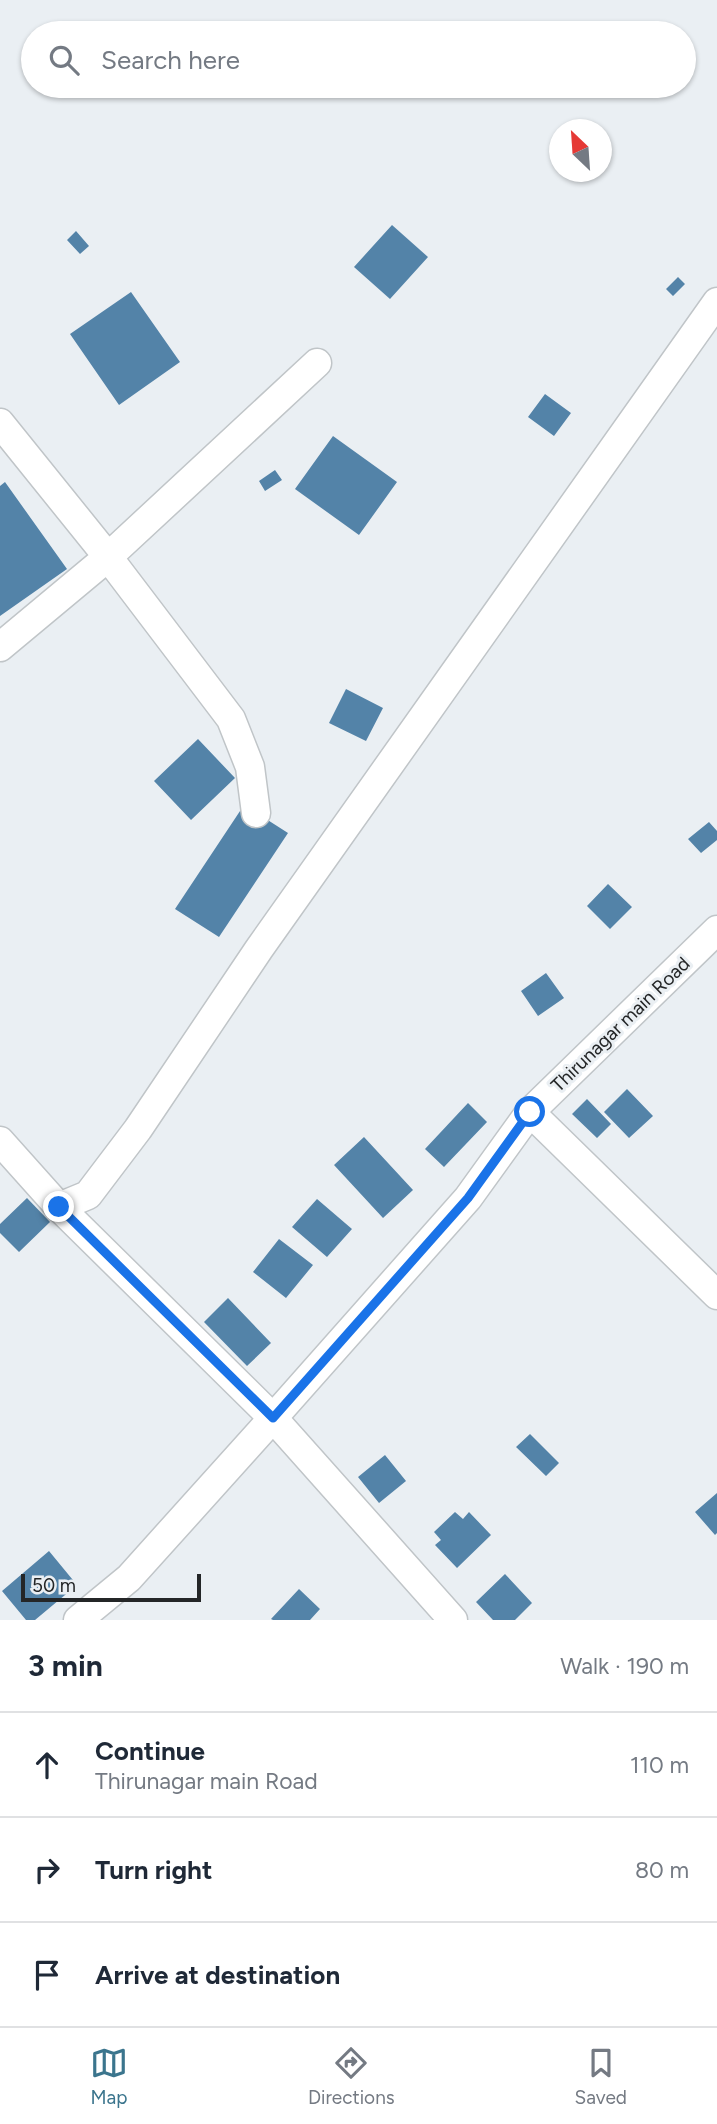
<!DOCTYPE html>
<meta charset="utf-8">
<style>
body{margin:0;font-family:Figtree,sans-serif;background:#f2f2f3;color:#1f2937}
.compass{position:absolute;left:549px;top:119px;width:63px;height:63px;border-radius:50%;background:#fff;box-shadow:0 2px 5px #0004;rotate:335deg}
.scale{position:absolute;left:21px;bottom:18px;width:180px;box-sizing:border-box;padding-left:7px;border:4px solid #242627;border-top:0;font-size:19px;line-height:24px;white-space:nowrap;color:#242627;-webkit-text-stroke:5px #eaeff3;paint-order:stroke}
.stop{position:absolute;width:21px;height:21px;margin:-16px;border:5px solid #1a73e8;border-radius:50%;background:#fff}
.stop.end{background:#1a73e8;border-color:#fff;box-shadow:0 2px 7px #0008}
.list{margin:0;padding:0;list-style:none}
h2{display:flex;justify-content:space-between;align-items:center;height:91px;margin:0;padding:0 28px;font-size:30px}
h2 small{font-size:23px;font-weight:400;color:#747a83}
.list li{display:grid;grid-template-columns:46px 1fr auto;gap:21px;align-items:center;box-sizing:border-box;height:105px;padding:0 28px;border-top:2px solid #e0e1e3}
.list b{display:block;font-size:26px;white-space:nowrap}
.list p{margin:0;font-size:23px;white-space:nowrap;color:#747a83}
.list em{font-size:23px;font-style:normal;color:#747a83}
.icon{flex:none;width:38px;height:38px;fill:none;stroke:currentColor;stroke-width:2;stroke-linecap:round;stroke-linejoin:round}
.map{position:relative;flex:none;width:717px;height:1620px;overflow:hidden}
.search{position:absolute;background:#fff;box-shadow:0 2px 5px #0004;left:21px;right:21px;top:21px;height:77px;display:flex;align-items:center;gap:18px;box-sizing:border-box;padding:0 24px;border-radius:38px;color:#747a83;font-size:26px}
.sheet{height:406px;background:#fff}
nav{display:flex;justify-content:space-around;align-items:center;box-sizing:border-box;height:98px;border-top:2px solid #e0e1e3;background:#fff;font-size:19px;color:#747a83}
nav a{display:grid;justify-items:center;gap:4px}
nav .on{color:#3b758d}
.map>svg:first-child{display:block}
.building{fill:#5383a8}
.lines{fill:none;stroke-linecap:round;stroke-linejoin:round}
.street-casing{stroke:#c0c5c8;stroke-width:31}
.street{stroke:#fff;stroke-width:28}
.route{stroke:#1a73e8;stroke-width:9}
.labels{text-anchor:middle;stroke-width:6;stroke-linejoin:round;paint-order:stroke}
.street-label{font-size:19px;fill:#242627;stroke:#eaeff3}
</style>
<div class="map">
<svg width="717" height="1620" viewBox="0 0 717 1620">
<rect width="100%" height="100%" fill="#eaeff3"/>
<!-- building -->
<path class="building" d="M392,225L428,257L390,299L354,267Z
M76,231L89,246L80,254L67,240Z
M678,277L685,284L673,296L666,289Z
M131,292L180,362L119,405L70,334Z
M545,394L571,413L554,436L528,417Z
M333,436L397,482L359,535L295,489Z
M275,470L282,480L265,491L259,481Z
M5,482L67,569L0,616V486Z
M346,689L383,708L366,741L329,723Z
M198,739L235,778L191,820L154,781Z
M244,805L288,833L219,937L175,909Z
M709,822L717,831V840L701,853L688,839Z
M608,884L632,907L610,929L587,906Z
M546,973L564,998L538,1016L521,991Z
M627,1089L653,1116L629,1138L604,1112Z
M587,1099L611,1124L597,1138L572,1114Z
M468,1103L487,1122L444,1167L425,1149Z
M364,1137L413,1190L383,1218L334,1165Z
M27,1198L50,1222L19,1252L0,1233V1224Z
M317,1199L352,1229L327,1257L292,1227Z
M279,1239L313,1265L286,1298L253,1272Z
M228,1298L271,1343L247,1366L204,1322Z
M530,1434L559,1463L546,1476L516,1447Z
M385,1455L406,1481L379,1503L358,1477Z
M717,1493V1533L715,1535L695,1512Z
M455,1512L463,1519L469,1512L491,1535L457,1568L435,1545L441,1540L434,1532Z
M49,1551L77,1585L35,1620H26L2,1591Z
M505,1574L532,1603L515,1620H493L476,1602Z
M299,1589L320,1609L310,1620H273L271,1619Z"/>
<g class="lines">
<!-- street casing -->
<g class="street-casing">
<path id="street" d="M0,423L108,557L231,719L250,767L256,813
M0,647L108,557L317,363
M530,1112L717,1295
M0,1141L59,1207L273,1418L453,1620
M59,1207L88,1195L138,1129L259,949L717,302
M78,1620L129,1578L273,1418L468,1198L530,1112L717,930"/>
</g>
<!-- street -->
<use href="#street" class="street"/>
</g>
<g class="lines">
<!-- route -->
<path class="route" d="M59,1207L273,1418L468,1198L530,1112"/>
</g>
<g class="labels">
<!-- street labels -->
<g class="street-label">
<text transform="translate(620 1024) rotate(-44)" y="7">Thirunagar main Road</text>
</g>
</g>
</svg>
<svg class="compass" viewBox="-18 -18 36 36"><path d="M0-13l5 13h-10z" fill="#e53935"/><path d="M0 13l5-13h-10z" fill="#747a83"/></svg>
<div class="scale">50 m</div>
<div class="stop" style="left:530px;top:1112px"></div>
<div class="stop end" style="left:59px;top:1207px"></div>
<div class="search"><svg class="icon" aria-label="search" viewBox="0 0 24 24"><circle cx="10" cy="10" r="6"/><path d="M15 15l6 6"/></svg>Search here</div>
</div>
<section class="sheet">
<h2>3 min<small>Walk · 190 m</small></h2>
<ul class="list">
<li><svg class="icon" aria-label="ahead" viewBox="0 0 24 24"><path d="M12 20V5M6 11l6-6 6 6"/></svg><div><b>Continue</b><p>Thirunagar main Road</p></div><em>110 m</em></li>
<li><svg class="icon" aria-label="right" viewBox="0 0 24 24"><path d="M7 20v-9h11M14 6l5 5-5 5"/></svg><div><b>Turn right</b></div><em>80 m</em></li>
<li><svg class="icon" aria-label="arrive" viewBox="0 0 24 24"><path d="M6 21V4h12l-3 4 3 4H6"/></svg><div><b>Arrive at destination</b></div></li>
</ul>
</section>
<nav>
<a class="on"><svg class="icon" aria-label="map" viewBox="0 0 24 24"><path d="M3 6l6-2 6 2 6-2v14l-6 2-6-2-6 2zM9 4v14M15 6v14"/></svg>Map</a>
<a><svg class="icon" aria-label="directions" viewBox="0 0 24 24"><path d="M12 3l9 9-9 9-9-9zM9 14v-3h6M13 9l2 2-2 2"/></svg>Directions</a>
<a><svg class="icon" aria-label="saved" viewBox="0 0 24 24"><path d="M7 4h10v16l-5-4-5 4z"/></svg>Saved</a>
</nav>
